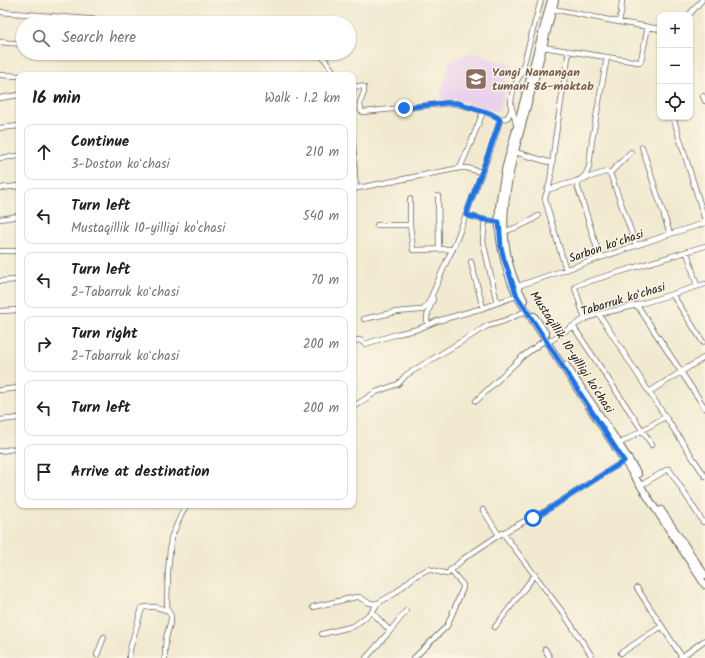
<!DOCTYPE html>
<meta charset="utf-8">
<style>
body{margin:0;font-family:Kalam,sans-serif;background:#f2f2f2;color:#222}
.controls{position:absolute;right:12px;top:12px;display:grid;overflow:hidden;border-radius:8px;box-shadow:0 1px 3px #0004}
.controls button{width:36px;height:36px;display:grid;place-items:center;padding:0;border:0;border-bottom:1px solid #e0e0e0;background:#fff;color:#222;font:20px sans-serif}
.stop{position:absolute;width:12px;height:12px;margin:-9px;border:3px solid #1a73e8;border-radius:50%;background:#fff}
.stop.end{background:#1a73e8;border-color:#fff;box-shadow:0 1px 4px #0008}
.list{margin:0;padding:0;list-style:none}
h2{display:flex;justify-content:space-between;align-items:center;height:52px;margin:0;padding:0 16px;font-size:17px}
h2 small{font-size:13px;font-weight:400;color:#767676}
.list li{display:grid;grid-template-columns:26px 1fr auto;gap:12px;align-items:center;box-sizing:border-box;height:56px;margin:0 8px 8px;padding:0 8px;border:1px solid #e0e0e0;border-radius:8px}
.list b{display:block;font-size:15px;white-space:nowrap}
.list p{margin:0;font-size:13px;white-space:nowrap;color:#767676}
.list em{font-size:13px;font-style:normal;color:#767676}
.icon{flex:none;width:22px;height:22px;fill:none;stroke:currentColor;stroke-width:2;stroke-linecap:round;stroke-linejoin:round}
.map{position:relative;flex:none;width:705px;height:658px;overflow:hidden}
.search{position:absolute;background:#fff;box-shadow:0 1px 3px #0004;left:16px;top:16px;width:340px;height:44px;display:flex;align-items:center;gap:10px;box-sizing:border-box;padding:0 14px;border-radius:22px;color:#767676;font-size:15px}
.panel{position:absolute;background:#fff;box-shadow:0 1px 3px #0004;left:16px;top:72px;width:340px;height:436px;border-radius:8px}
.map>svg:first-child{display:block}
.built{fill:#ead1ec}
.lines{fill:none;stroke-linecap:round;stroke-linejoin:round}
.minor-casing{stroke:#67645b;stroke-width:6}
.major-casing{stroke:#67645b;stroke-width:8}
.minor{stroke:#fff;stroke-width:4.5}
.major{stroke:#fff;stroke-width:6}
.route{stroke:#1a73e8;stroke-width:5}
.labels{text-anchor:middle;stroke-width:3;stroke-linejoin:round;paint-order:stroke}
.education-label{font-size:12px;font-weight:bold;fill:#785e54;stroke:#fcf5e5;text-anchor:start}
.street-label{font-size:12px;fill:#1c1c1c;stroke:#fcf5e5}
</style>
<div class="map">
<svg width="705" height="658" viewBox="0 0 705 658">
<rect width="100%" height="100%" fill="#fcf5e5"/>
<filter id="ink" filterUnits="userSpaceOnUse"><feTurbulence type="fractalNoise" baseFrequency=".025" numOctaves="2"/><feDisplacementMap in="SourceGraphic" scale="8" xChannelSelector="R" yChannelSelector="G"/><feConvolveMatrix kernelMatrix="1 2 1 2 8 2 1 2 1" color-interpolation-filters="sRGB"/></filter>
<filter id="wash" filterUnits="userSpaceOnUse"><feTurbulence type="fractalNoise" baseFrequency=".012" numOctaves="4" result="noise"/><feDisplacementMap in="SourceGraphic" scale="16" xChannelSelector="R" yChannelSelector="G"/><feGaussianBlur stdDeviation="0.9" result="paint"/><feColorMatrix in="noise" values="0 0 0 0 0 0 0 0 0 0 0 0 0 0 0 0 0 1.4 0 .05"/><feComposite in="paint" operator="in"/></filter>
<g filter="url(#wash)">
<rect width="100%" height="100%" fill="#f1ead0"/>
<!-- built -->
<path class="built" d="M470,52L511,64L499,112L455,99L442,100L441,94L450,62Z"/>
</g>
<g filter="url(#ink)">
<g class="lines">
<!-- minor casing -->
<g class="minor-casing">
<path id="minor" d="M553,9L619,22L660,29
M0,12L139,23
M689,15L702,0
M296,22L297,23
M619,22L621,13L622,0
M0,42L23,44
M543,47L638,62H640L641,60L648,27
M320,53L336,75
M0,75L19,76
M353,87L360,86L364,87V92L360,103L361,111L363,112L451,103C461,104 493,113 500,120
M703,96L705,101
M0,98L19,95
M512,109C515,114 514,120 517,126
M673,117L705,220
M500,120L501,119L507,118C515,107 509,106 512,96C513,88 517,80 521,74L541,0
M0,128L19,126
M353,144L356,188
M642,147L670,234
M515,152L552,163
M0,158L19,156
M460,168L472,140L483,112
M610,173L631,152
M0,188L19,186
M353,189L460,168H467L481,172
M547,190L606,172L610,173L636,245
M438,196L439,249
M410,199V225L413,250L453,249
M466,215L485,220L499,222
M0,219L19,216
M485,220L483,241L497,303
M377,225H410
M503,232C516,228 528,224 538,216
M0,251H19
M687,252L697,286
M600,258L576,181L581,179L586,174L589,167L592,140L607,57
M471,262L483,308
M566,270L546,203L545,198L550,182L555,140L569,51
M0,281L17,280
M515,287L670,234L705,223
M672,294L703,342
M637,305L705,408
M0,311L19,310
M599,314L649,392L705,476
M364,319L396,312L421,310H423L428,304L449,256L453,249L493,143L500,120
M585,319L575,288L577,285L705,246
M428,325C425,315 430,308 433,299
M573,326L652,445
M353,341L360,340L365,344L397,334L418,329L437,321L483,308L519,295
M550,341L573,326L585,319L599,314L637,305L705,284
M0,390L19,388
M649,392L705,357
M476,401L523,356L545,340
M353,407L376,392L398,384L406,375L487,326L504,321L526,311
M0,420L19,418
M619,444L665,417
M0,451L19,448
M643,484L668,469H669L703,522
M483,510L499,535
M503,533L564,614L593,658
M637,588L682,657
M313,607L356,597H359L367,602L375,604L378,603L394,594L415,576L423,572L428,569L447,574L463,559L499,535L525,521L544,512L624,461
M372,612L390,631
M495,627L534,576
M322,634L354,626L372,612L378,603
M545,649L550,658
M621,653L662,626
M97,655L104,637
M129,658L130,649L142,608C151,605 159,607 168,611
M165,658V650L166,638L171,620V616L168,611L167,604L168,572L171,538L182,513L187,505
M366,658L390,631L406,611
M414,658L447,626L463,588V585L450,570
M680,658L705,640"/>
</g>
<!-- major casing -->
<g class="major-casing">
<path id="major" d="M551,0L505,170C503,183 500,195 499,208C497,238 504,268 517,296L705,585
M524,300C487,235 510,170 528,103C538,69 546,34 555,0
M534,316L546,334
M566,365L619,444L638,474
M661,510L705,575"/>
</g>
<!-- minor -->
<use href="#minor" class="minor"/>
<!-- major -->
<use href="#major" class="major"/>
</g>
</g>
<g class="lines" filter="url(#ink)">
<!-- route -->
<path class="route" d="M404,108L445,103H457L491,114L498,118L500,120C490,152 477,183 466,215L485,220L499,222L501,247L504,259L517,296L624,461L544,512L533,518"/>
</g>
<!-- icons -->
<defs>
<g id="school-square" transform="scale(1.15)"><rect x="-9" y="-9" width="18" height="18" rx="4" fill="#8d6e63" stroke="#fcf5e5"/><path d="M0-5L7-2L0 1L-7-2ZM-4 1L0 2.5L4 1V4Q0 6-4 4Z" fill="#fff"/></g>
</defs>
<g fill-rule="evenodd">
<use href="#school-square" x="476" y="79"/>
</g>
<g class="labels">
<!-- education labels -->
<g class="education-label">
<text x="492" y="76">Yangi Namangan<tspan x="492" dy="14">tumani 86-maktab</tspan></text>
</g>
<!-- street labels -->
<g class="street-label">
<text transform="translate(606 246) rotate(-19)" y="4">Sarbon koʻchasi</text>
<text transform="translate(623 299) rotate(-17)" y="4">Tabarruk koʻchasi</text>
<text transform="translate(572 352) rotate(57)" y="4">Mustaqillik 10-yilligi ko'chasi</text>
</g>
</g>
</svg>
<div class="controls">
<button>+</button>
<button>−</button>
<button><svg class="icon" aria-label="locate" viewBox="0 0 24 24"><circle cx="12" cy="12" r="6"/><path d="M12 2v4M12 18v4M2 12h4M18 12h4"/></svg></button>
</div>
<div class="stop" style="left:533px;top:518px"></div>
<div class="stop end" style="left:404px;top:108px"></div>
<div class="search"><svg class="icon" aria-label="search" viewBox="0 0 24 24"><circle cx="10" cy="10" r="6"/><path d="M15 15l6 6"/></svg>Search here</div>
<section class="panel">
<h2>16 min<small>Walk · 1.2 km</small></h2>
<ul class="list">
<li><svg class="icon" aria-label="ahead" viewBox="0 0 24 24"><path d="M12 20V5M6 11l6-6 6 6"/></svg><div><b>Continue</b><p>3-Doston koʻchasi</p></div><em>210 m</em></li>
<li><svg class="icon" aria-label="left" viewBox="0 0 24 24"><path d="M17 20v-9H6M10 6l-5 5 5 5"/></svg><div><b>Turn left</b><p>Mustaqillik 10-yilligi ko'chasi</p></div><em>540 m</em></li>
<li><svg class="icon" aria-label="left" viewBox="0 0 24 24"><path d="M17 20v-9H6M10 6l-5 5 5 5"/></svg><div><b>Turn left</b><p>2-Tabarruk koʻchasi</p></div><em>70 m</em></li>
<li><svg class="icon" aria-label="right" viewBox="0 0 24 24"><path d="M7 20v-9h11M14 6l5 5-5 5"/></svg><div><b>Turn right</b><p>2-Tabarruk koʻchasi</p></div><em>200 m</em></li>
<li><svg class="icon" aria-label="left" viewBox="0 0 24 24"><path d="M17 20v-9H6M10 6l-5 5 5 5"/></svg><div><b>Turn left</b></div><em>200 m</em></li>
<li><svg class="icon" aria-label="arrive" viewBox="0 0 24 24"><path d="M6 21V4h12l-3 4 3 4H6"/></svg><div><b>Arrive at destination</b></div></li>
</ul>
</section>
</div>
